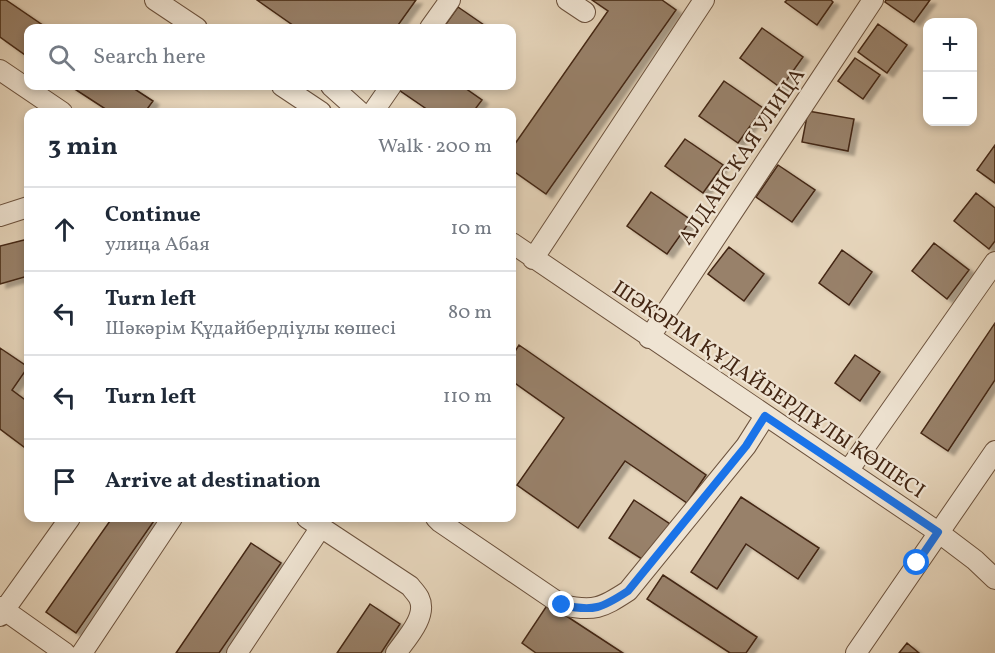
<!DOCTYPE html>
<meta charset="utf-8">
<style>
body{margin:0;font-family:Vollkorn,serif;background:#f6f6f7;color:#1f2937}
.controls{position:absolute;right:18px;top:18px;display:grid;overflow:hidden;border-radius:12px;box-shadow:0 3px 9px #0003}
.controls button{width:54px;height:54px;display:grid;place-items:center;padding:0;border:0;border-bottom:2px solid #e0e1e3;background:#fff;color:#1f2937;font:30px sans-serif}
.stop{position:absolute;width:18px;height:18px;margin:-14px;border:4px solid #1a73e8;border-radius:50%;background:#fff}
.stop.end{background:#1a73e8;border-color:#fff;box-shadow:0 2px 6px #0008}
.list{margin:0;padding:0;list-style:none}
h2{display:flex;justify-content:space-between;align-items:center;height:78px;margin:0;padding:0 24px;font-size:26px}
h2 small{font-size:20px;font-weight:400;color:#747a83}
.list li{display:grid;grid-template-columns:39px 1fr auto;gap:18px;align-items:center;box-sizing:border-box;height:84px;padding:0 24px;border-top:2px solid #e0e1e3}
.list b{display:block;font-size:22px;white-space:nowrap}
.list p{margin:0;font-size:20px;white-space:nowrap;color:#747a83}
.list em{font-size:20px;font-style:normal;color:#747a83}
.icon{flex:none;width:33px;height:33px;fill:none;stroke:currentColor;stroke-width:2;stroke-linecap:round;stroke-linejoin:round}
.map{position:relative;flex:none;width:995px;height:653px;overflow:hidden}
.search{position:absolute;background:#fff;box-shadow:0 3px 9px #0003;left:24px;top:24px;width:492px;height:66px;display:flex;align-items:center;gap:15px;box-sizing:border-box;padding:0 21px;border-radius:12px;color:#747a83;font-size:22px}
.panel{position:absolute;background:#fff;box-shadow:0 3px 9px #0003;left:24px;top:108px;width:492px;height:414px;border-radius:12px}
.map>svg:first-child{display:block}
.building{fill:#98816a;stroke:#432613;stroke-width:1.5;filter:url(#shadow)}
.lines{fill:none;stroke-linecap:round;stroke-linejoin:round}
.minor-casing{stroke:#6c523d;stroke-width:22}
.minor{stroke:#efe4d3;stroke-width:20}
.route{stroke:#1a73e8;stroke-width:8}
.labels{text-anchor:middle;stroke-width:4.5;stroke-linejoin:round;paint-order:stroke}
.street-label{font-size:21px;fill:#432613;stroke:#efe4d3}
</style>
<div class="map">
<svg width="995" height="653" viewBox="0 0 995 653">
<defs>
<filter id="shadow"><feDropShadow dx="6" dy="4" stdDeviation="1.5" flood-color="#0004"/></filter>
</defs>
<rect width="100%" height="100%" fill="#e6d5bb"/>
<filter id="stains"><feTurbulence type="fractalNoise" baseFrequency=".00333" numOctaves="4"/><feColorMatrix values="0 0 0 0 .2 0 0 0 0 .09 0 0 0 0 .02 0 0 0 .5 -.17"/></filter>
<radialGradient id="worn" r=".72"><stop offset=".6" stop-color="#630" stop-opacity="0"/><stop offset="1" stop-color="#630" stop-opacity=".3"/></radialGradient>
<!-- building -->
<path class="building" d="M0,0H6L47,28H28V57L0,37Z
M257,0H416L396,28H297Z
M592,0H662L676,10L546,194L512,170V148L608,11Z
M787,0H831L833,2L817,25L785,2Z
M886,0H930L914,22L885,2Z
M458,7L487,27L486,28H443Z
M878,24L907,45L887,73L858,52Z
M762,28L803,57L781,88L740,58Z
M855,58L880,75L863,99L838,81Z
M724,81L763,108L738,143L699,116Z
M70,86H130L153,101L145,112H110Z
M393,86H462L482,100L473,112H431Z
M808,111L854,119L848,151L802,142Z
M685,139L723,165L703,193L665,166Z
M995,145V183L977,170Z
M778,165L815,190L792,222L756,197Z
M651,192L691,220L667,254L627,226Z
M976,193L995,208V241L989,249L954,221Z
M28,239V276L0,284V246Z
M934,243L969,270L947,299L912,271Z
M729,247L764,274L744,301L708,274Z
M842,250L872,272L849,305L819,283Z
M995,323V380L948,451L921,433Z
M519,345L706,475L687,503L625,461L578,528L517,485L564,418L512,381V356Z
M0,348L28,367L12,390L28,402V450L0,429Z
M855,355L880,372L860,401L835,383Z
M741,497L819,548L798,579L746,544L717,589L691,572Z
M634,500L670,524L645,561L609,538Z
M112,518H156L76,633L46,612Z
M251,543L281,563L219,653H176Z
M663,575L757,637L746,653H730L647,599Z
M370,604L400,624L381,653H337Z
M548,604L623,653H536L522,643Z
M907,643L919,653H899Z"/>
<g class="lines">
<!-- minor casing -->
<g class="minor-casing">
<path id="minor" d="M155,0L197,28
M567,0L585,12
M430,28L450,0
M0,70L62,112
M282,86L321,112
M331,86L360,112
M373,112L391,86
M0,216L28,207
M512,243L938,532L975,560L995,579
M533,259L704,0
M649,338L873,0
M848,471L995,262
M307,518L410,586C413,590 417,594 419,598C428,616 406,639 396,653
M436,518L440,522L562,605C594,612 602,608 628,591L746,446L765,416
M0,607L65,653
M0,616L70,518
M82,653L172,518
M237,653L321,527
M856,653L995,451"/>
</g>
<!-- minor -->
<use href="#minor" class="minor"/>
</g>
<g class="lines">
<!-- route -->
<path class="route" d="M562,605C594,612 602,608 628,591L746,446L765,416L938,532L917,563"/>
</g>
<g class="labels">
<!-- street labels -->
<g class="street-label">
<text transform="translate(741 156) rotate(-56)" y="7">АЛДАНСКАЯ УЛИЦА</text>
<text transform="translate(769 389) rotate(34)" y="7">ШӘКӘРІМ ҚҰДАЙБЕРДІҰЛЫ КӨШЕСІ</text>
</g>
</g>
<rect width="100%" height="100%" filter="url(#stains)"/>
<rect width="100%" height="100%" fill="url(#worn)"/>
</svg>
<div class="controls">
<button>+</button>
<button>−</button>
</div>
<div class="stop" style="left:917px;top:563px"></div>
<div class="stop end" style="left:562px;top:605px"></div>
<div class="search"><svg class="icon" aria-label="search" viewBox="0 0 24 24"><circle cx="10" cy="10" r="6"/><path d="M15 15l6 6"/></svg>Search here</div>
<section class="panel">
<h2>3 min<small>Walk · 200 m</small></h2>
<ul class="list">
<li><svg class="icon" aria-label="ahead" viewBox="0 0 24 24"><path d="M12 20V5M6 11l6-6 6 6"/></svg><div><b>Continue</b><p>улица Абая</p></div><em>10 m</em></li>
<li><svg class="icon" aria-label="left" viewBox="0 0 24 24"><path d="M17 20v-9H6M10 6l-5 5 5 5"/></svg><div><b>Turn left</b><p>Шәкәрім Құдайбердіұлы көшесі</p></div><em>80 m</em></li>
<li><svg class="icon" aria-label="left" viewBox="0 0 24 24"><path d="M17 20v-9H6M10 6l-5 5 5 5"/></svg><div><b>Turn left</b></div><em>110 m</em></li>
<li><svg class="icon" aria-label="arrive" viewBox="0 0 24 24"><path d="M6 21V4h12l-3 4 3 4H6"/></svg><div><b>Arrive at destination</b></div></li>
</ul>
</section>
</div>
